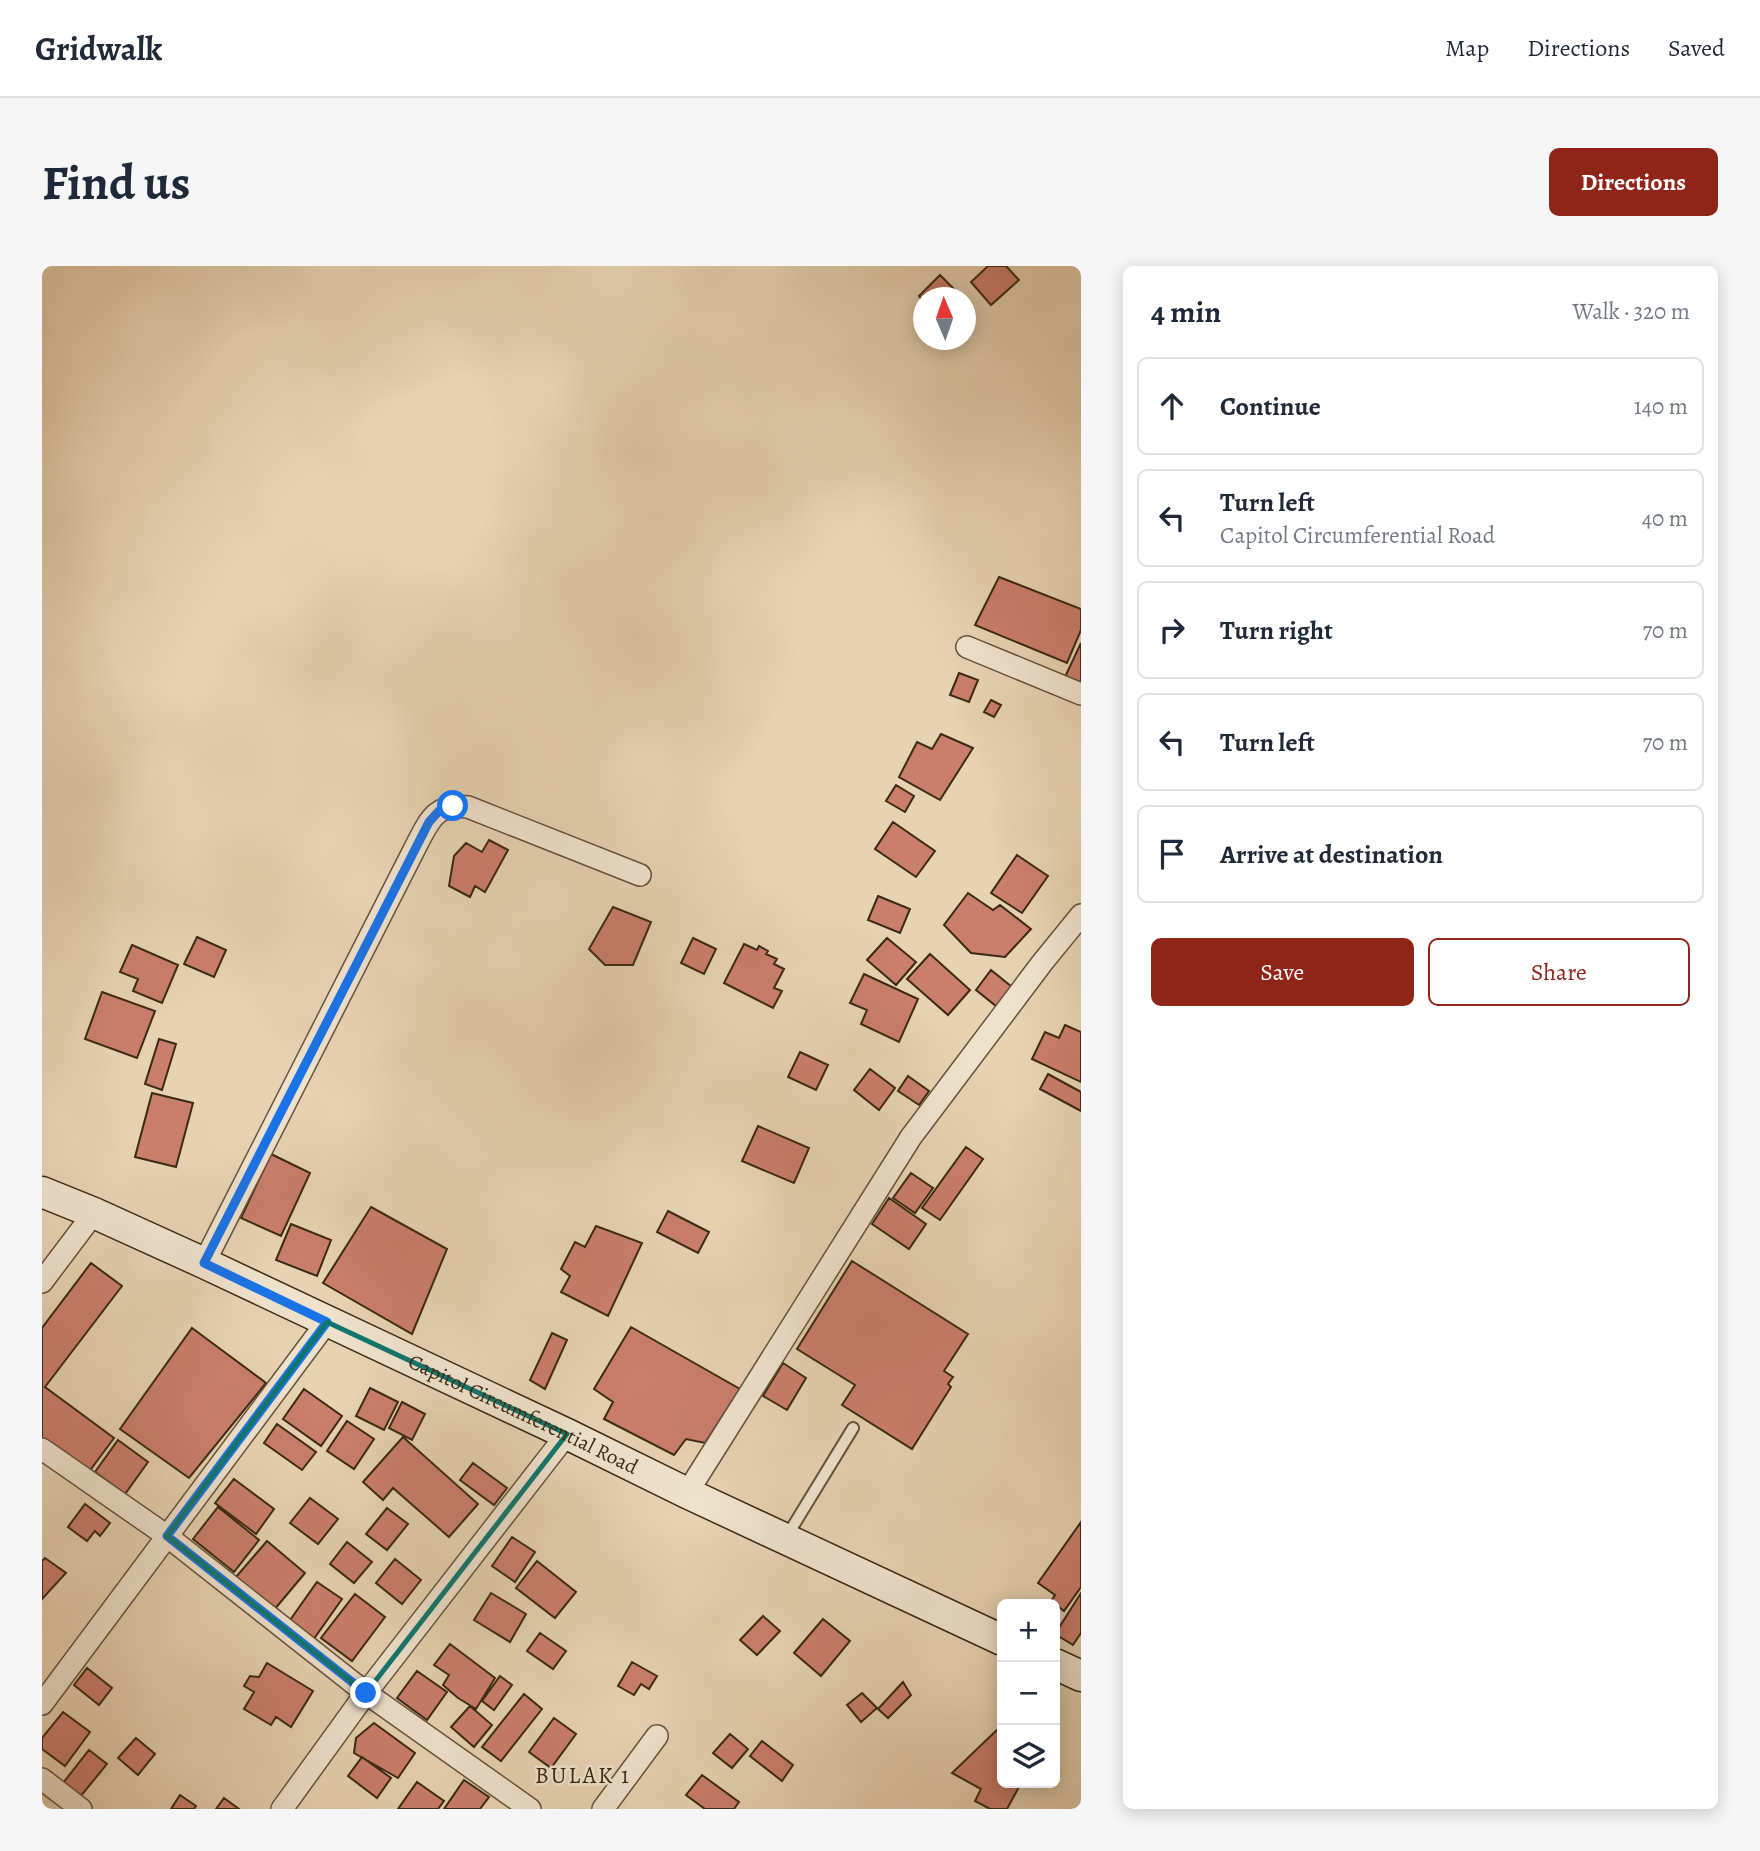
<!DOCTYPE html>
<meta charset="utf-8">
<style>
body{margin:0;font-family:Alegreya,serif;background:#f6f6f7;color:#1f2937}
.controls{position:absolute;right:21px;bottom:21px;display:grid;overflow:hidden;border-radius:10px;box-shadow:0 4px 18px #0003}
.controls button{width:63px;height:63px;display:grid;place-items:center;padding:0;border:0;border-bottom:2px solid #e0e1e3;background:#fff;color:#1f2937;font:35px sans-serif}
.compass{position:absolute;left:871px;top:21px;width:63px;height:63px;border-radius:50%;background:#fff;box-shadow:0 4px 18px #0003;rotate:358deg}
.stop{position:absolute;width:21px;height:21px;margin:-16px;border:5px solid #1a73e8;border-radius:50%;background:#fff}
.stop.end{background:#1a73e8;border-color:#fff;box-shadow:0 2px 7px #0008}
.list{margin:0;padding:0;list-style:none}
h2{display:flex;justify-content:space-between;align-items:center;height:91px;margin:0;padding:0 28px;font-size:30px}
h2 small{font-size:23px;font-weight:400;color:#747a83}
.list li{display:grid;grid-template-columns:46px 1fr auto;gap:21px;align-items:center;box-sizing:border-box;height:98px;margin:0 14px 14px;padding:0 14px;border:2px solid #e0e1e3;border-radius:10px}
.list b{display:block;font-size:26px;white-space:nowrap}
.list p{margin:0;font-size:23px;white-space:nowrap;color:#747a83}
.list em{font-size:23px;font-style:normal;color:#747a83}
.actions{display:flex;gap:14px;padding:21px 28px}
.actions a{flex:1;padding:16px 0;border:2px solid #8f2418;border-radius:10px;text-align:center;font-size:24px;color:#8f2418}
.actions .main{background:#8f2418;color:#fff}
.icon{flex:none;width:38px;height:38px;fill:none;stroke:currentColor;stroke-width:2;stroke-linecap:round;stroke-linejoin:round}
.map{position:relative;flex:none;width:1039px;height:1543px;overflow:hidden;border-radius:10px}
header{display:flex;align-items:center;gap:42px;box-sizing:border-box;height:98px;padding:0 35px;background:#fff;border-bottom:2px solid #e0e1e3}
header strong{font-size:33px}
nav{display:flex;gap:38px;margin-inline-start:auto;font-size:24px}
.intro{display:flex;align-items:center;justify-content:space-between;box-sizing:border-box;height:168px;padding:0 42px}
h1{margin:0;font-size:49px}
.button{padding:18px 32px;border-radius:10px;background:#8f2418;color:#fff;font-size:24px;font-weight:700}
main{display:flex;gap:42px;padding:0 42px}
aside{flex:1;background:#fff;border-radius:10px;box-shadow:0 4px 18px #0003}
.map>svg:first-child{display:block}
.building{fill:#ca7e6c;stroke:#3b2913;stroke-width:2}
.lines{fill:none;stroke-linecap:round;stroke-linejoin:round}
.service-casing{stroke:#66533b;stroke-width:14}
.minor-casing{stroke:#66533b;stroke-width:24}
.secondary-casing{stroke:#3b2913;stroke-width:33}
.service{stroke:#efe2cd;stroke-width:10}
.minor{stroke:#efe2cd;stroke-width:21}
.secondary{stroke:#efe2cd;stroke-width:30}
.route{stroke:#1a73e8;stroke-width:9}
.marked{fill:none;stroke:#0f766e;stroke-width:5;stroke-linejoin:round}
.labels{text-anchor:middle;stroke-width:5;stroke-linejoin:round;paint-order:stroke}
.street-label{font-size:21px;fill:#3b2913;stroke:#efe2cd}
.neighbourhood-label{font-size:23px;letter-spacing:2px;fill:#3b2913;stroke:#efe2cd}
</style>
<header>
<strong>Gridwalk</strong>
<nav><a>Map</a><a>Directions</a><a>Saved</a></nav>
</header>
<div class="intro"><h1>Find us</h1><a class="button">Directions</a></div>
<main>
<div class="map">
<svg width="1039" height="1543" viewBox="0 0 1039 1543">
<rect width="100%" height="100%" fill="#e7d2b2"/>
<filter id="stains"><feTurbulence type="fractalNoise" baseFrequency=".00286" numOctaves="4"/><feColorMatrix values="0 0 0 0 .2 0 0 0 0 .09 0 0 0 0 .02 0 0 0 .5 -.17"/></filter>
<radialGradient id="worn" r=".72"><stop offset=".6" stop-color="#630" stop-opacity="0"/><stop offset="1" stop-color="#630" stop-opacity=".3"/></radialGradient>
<!-- building -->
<path class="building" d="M946,0H964L977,14L949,39L929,16Z
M898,9L915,26L910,32H881V35L877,30Z
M957,311L1039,343V364L1025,397L933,359Z
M1039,377V418L1023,411Z
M917,407L936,414L927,436L908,429Z
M949,434L959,439L952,451L942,446Z
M899,468L931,482L898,534L857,511L875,476L890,483Z
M854,519L872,530L863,546L844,535Z
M851,556L893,585L874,611L833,583Z
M447,574L466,584L443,626L433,620L428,631L407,620L412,590L424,577L440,586Z
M975,589L1006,610L980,647L949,627Z
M926,627L951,644L958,639L989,663L963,691L929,687L902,659Z
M836,630L868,643L858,667L826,654Z
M571,641L609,656L591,699H563L547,683Z
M155,671L184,684L172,711L142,698Z
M651,672L674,683L662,708L639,697Z
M845,672L874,696L854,719L825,694Z
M702,678L715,684L717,680L726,685L724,688L735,693L732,698L742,703L732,722L740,725L731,742L682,717Z
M90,679L136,699L120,737L91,725L96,713L78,706Z
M888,688L928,724L906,749L865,713Z
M949,704L975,725L959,744L934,724Z
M822,708L876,733L857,776L819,758L825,744L808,737Z
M60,726L113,745L95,792L43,773Z
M1023,759L1039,766V816L990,793L1003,766L1017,772Z
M117,773L134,778L120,824L103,818Z
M758,786L786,799L774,824L746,811Z
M828,803L853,822L837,844L812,824Z
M1006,808L1039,826V845L998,823Z
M866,810L887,825L877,839L856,825Z
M110,827L151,837L134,901L93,891Z
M716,860L767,882L752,917L700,895Z
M924,881L941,893L898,954L880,942Z
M229,888L268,907L239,970L199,952Z
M869,907L891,922L873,947L851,932Z
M847,932L884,958L867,983L830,958Z
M329,941L405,983L370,1068L281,1017Z
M626,945L667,966L656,987L615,966Z
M249,958L289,974L275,1010L234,994Z
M554,960L600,977L566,1050L519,1026L528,1010L519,1003L533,976L543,981Z
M810,995L926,1068L902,1105L911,1111L906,1118L909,1121L870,1183L800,1139L813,1119L755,1083Z
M49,997L80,1020L3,1121L72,1172L46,1207L0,1174V1062Z
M589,1061L698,1123L663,1177L644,1173L632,1189L562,1153L571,1136L552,1123Z
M150,1062L224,1117L147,1212L78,1163Z
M510,1067L525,1074L503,1123L488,1114Z
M741,1097L764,1112L745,1144L721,1130Z
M328,1122L356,1136L342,1164L314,1150Z
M262,1123L300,1150L279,1180L241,1153Z
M360,1136L383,1148L370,1174L347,1162Z
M305,1155L332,1173L312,1203L285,1185Z
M235,1158L274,1186L260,1204L222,1177Z
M361,1171L436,1238L407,1271L351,1222L341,1234L321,1216Z
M76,1174L106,1196L83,1228L53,1206Z
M431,1197L465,1222L452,1239L418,1214Z
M192,1213L232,1243L214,1268L173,1237Z
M268,1232L296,1253L276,1278L248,1257Z
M43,1238L68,1257L58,1270L53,1265L45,1275L26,1261Z
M176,1241L217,1274L192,1306L151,1273Z
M345,1242L366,1258L345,1284L324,1268Z
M1039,1256V1321L1022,1345L1009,1335L1013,1329L996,1317Z
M470,1271L493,1286L473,1316L450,1300Z
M225,1275L263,1307L232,1344L194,1311Z
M305,1276L330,1296L312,1317L288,1298Z
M3,1292L24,1307L0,1333V1295Z
M353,1293L379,1314L360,1338L334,1317Z
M495,1295L534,1326L513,1352L474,1322Z
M275,1316L300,1333L271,1374L246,1357Z
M449,1327L484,1348L468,1376L432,1354Z
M1039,1327V1367L1031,1379L1013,1368Z
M313,1328L343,1351L310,1395L279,1372Z
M721,1350L738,1365L715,1389L698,1374Z
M781,1353L808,1375L779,1410L752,1387Z
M498,1367L524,1385L511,1403L485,1385Z
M408,1378L453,1412L434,1443L416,1432L401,1419L407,1409L392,1399Z
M590,1396L615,1410L607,1423L599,1418L592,1429L576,1420Z
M225,1397L271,1425L249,1461L234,1451L229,1459L202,1443L212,1426L202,1420L208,1410L217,1411Z
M45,1402L70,1422L57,1439L32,1419Z
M375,1405L405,1426L385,1454L355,1432Z
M458,1410L470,1419L452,1444L440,1435Z
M861,1416L869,1429L846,1452L836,1443Z
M820,1427L835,1442L819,1456L805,1439Z
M482,1428L500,1443L459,1495L440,1481Z
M428,1440L450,1459L432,1481L409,1461Z
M21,1446L48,1466L23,1500L0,1483V1472Z
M512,1452L534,1468L509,1502L487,1486Z
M332,1457L373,1487L356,1512L312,1487L314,1472Z
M960,1459V1517H979L965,1543H948L933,1535L939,1523L910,1507Z
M688,1468L706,1483L690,1502L671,1487Z
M94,1472L113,1488L96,1509L76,1492Z
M720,1475L751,1499L740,1515L708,1490Z
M47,1484L65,1498L38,1531L21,1517Z
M320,1491L349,1512L335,1532L306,1510Z
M660,1509L697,1536L692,1543H663L644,1529Z
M422,1514L447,1531L438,1543H402Z
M375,1516L402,1535L396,1543H356Z
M138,1529L154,1540L152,1543H129Z
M182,1532L197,1543H174Z"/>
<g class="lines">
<!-- service casing -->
<g class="service-casing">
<path id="service" d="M745,1270L811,1162"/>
</g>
<!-- minor casing -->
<g class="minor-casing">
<path id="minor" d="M925,381L1039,428
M162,997L376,576C389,551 395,538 426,541L598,609
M0,1016L52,947
M0,1183L125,1270L324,1427L488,1543
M645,1227L869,871L1000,697L1039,649
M0,1438L285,1056
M0,1513L39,1543
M240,1543L324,1427L525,1168
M561,1543L615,1470"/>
</g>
<!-- secondary casing -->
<g class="secondary-casing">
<g id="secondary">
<path id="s1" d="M0,926L52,947L162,997L525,1168L645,1227L960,1374"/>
<path d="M1013,1398L1039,1410"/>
</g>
</g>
<!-- service -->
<use href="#service" class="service"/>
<!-- minor -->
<use href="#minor" class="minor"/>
<!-- secondary -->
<use href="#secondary" class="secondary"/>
</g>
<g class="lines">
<!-- route -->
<path class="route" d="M324,1427L125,1270L285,1056L162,997L387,556L397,545L411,540"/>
</g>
<!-- marked area -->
<path class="marked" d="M285,1056L525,1168L324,1427L125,1270Z"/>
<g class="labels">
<!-- street labels -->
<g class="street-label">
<text dy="7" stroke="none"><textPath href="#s1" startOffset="530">Capitol Circumferential Road</textPath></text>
</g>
<!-- neighbourhood labels -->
<g class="neighbourhood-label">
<text x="541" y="1517">BULAK 1</text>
</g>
</g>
<rect width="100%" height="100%" filter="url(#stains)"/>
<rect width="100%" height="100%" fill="url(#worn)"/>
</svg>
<div class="controls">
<button>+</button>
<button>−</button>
<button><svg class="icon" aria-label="layers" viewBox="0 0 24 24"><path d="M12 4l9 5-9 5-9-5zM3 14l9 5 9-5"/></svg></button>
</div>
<svg class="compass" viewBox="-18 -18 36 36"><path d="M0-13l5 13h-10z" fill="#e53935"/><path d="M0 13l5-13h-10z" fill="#747a83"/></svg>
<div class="stop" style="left:411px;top:540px"></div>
<div class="stop end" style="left:324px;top:1427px"></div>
</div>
<aside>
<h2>4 min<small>Walk · 320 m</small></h2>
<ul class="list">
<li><svg class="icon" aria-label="ahead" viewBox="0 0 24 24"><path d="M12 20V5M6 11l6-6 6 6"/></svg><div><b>Continue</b></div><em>140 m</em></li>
<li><svg class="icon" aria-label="left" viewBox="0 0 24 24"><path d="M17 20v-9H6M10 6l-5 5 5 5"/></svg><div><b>Turn left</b><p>Capitol Circumferential Road</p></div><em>40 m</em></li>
<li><svg class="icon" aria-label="right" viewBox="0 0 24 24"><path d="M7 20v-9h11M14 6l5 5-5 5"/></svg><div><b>Turn right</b></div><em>70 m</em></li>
<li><svg class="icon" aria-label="left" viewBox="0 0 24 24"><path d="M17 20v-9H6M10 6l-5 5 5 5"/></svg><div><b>Turn left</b></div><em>70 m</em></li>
<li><svg class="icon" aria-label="arrive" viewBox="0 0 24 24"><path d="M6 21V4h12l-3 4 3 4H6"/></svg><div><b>Arrive at destination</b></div></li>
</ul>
<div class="actions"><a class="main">Save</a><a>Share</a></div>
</aside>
</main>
